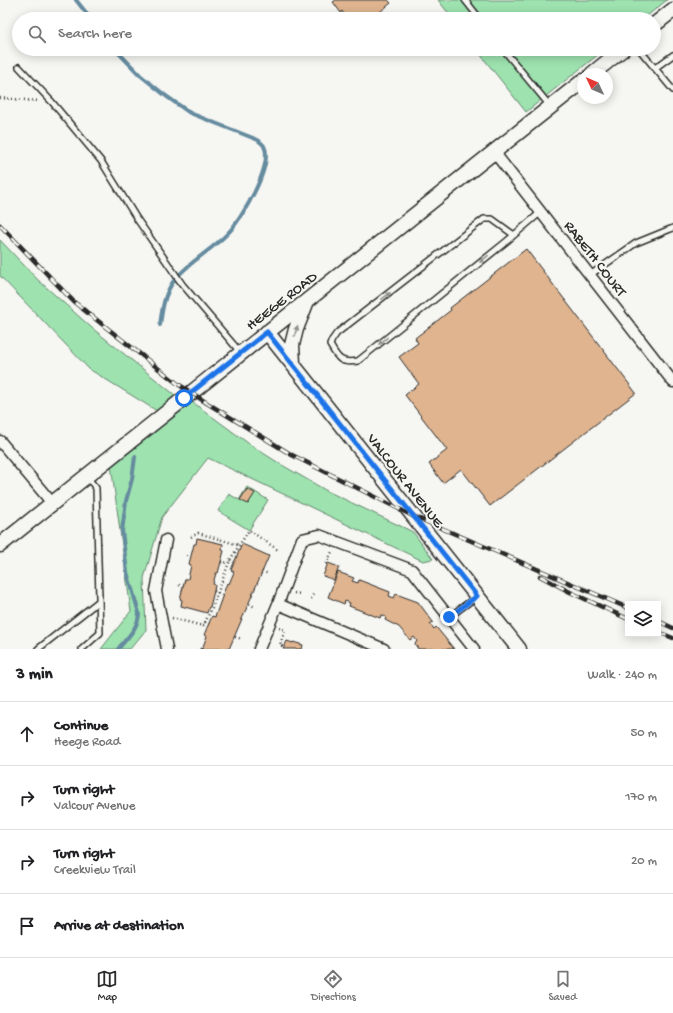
<!DOCTYPE html>
<meta charset="utf-8">
<style>
body{margin:0;font-family:"Gochi Hand",sans-serif;background:#f6f6f6;color:#202124}
.controls{position:absolute;right:12px;bottom:12px;display:grid;overflow:hidden;border-radius:0px;box-shadow:0 2px 10px #0003}
.controls button{width:36px;height:36px;display:grid;place-items:center;padding:0;border:0;border-bottom:1px solid #e0e0e0;background:#fff;color:#202124;font:20px sans-serif}
.compass{position:absolute;left:577px;top:68px;width:36px;height:36px;border-radius:50%;background:#fff;box-shadow:0 2px 10px #0003;rotate:314deg}
.stop{position:absolute;width:12px;height:12px;margin:-9px;border:3px solid #1a73e8;border-radius:50%;background:#fff}
.stop.end{background:#1a73e8;border-color:#fff;box-shadow:0 1px 4px #0008}
.list{margin:0;padding:0;list-style:none}
h2{display:flex;justify-content:space-between;align-items:center;height:52px;margin:0;padding:0 16px;font-size:17px}
h2 small{font-size:13px;font-weight:400;color:#757577}
.list li{display:grid;grid-template-columns:26px 1fr auto;gap:12px;align-items:center;box-sizing:border-box;height:64px;padding:0 16px;border-top:1px solid #e0e0e0}
.list b{display:block;font-size:15px;white-space:nowrap}
.list p{margin:0;font-size:13px;white-space:nowrap;color:#757577}
.list em{font-size:13px;font-style:normal;color:#757577}
.icon{flex:none;width:22px;height:22px;fill:none;stroke:currentColor;stroke-width:2;stroke-linecap:round;stroke-linejoin:round}
.map{position:relative;flex:none;width:673px;height:649px;overflow:hidden}
.search{position:absolute;background:#fff;box-shadow:0 2px 10px #0003;left:12px;right:12px;top:12px;height:44px;display:flex;align-items:center;gap:10px;box-sizing:border-box;padding:0 14px;border-radius:22px;color:#757577;font-size:15px}
.sheet{height:308px;background:#fff}
nav{display:flex;justify-content:space-around;align-items:center;box-sizing:border-box;height:56px;border-top:1px solid #e0e0e0;background:#fff;font-size:11px;color:#757577}
nav a{display:grid;justify-items:center;gap:2px}
nav .on{color:#2b2b2b}
.map>svg:first-child{display:block}
.green{fill:#9de2af;stroke:#64866d}
.lines{fill:none;stroke-linecap:round;stroke-linejoin:round}
.stream{stroke:#658b9f;stroke-width:4}
.building{fill:#dfb48f;stroke:#2b2b2b}
.lane-casing{stroke:#2b2b2b;stroke-width:8}
.street-casing{stroke:#2b2b2b;stroke-width:13}
.secondary-casing{stroke:#2b2b2b;stroke-width:17}
.path{stroke:#2b2b2b;stroke-width:2.5;stroke-dasharray:1 3;stroke-linecap:butt}
.lane{stroke:#f6f6f2;stroke-width:5}
.street{stroke:#f6f6f2;stroke-width:10}
.secondary{stroke:#f6f6f2;stroke-width:14}
.rail-casing{stroke:#2b2b2b;stroke-width:4.5}
.rail{stroke:#f6f6f2;stroke-width:3;stroke-dasharray:9;stroke-linecap:butt}
.oneway{fill:#90908e}
.route{stroke:#1a73e8;stroke-width:5}
.labels{text-anchor:middle;stroke-width:4;stroke-linejoin:round;paint-order:stroke}
.street-label{font-size:15px;fill:#2b2b2b;stroke:#f6f6f2}
</style>
<div class="map">
<svg width="673" height="649" viewBox="0 0 673 649">
<rect width="100%" height="100%" fill="#f6f6f2"/>
<filter id="ink" filterUnits="userSpaceOnUse"><feTurbulence type="fractalNoise" baseFrequency=".025" numOctaves="2"/><feDisplacementMap in="SourceGraphic" scale="8" xChannelSelector="R" yChannelSelector="G"/><feConvolveMatrix kernelMatrix="1 2 1 2 8 2 1 2 1" color-interpolation-filters="sRGB"/></filter>
<g filter="url(#ink)">
<!-- green -->
<path class="green" d="M438,0H667L643,19H453Z
M476,49H605L526,112Z
M0,240L38,280L92,328L175,395L157,411L89,369L0,276Z
M191,401L252,446L282,465L327,491L413,532L433,559L423,561L208,458L162,517L144,578L146,630L130,649H101L131,611L111,465Z
M247,487L268,500L249,530L218,511L229,494L239,500Z"/>
<g class="lines">
<!-- stream -->
<path class="stream" d="M76,0L91,19
M115,49L140,75L166,96L190,113L258,140C260,142 263,144 264,146C274,165 241,220 228,233C211,251 188,262 173,282C164,295 162,310 160,325
M118,649C127,638 139,627 139,613L127,572L122,531L126,501L132,479L135,457"/>
</g>
<!-- building -->
<path class="building" d="M336,0H388L391,3L371,19H349L342,11L341,13L333,2Z
M526,249L636,393L490,506L461,469L443,483L429,464L447,450L405,395L419,384L399,357L418,343L415,338L451,310L450,308Z
M247,489L255,493L248,504L240,500Z
M197,538L223,544L222,550L224,551L218,573H216L213,584L215,585L214,591L210,607H209L207,613L181,606L182,600L180,599L185,579H188L191,565L189,564L194,544H196Z
M242,544L269,556L229,649H200V648L202,649L207,636L204,635L212,616L215,617L227,583L229,584L234,572L231,570Z
M328,563L339,567L334,580L323,576Z
M338,572L354,578L352,581L358,583L359,580L390,592L389,596L394,598L396,594L418,602L433,622L430,624L434,629L436,627L454,649H418L415,644L417,641L414,637L410,640L399,627L385,620L386,617L381,615L380,618L349,606L350,603L345,601L344,604L328,597Z
M287,641L293,643V642L303,645L302,649H283Z"/>
<g class="lines">
<!-- lane casing -->
<g class="lane-casing">
<path id="lane" d="M465,0L480,19
M503,49L550,106
M639,49L673,90
M19,67L52,102L101,161L137,219L182,284L240,352
M655,68L673,55
M514,235L492,219H484L337,333L332,340L330,345C338,359 341,364 358,361L507,241L541,212
M590,275L636,243L673,228
M449,617L476,597
M38,649L99,601
M82,649L100,633L96,488L87,477"/>
</g>
<!-- street casing -->
<g class="street-casing">
<path id="street" d="M494,152L673,382
M0,441L52,503
M166,540L156,591L167,649
M278,604L384,649
M259,649L278,604L302,539L319,535L412,570L474,649"/>
</g>
<!-- secondary casing -->
<g class="secondary-casing">
<path id="secondary" d="M654,25L673,10
M592,74L623,49
M267,332L519,649
M293,363L292,345L296,329L307,301
M0,545L583,81"/>
</g>
<!-- path -->
<path class="path" d="M0,98L39,101
M191,537L198,533L239,545
M187,555H191
M230,560L234,562
M221,562L228,563
M326,564L332,552
M262,571L268,574
M179,585L183,586
M214,591L222,595
M294,593L301,594
M311,599L314,593
M249,604L255,607
M172,618L203,626L212,608L230,560L249,530L278,550
M205,622L209,624
M279,628L285,630L280,645L282,646L281,649
M235,637L242,639"/>
<!-- lane -->
<use href="#lane" class="lane"/>
<!-- street -->
<use href="#street" class="street"/>
<!-- secondary -->
<use href="#secondary" class="secondary"/>
<!-- rail casing -->
<g class="rail-casing">
<path id="rail" d="M0,225L74,302L178,384L207,403L292,455L413,516L628,608
M540,576L570,592L628,619
M658,621L673,628
M658,632L673,638"/>
</g>
<!-- rail -->
<use href="#rail" class="rail"/>
</g>
<!-- one-way arrows -->
<defs><path id="oneway-solid" d="M-6-.8H1V-3.2L6.5 0L1 3.2V.8H-6Z"/></defs>
<g class="oneway">
<use href="#oneway-solid" transform="translate(484 259) rotate(141)"/>
<use href="#oneway-solid" transform="translate(386 296) rotate(-38)"/>
<use href="#oneway-solid" transform="translate(296 331) rotate(-73)"/>
<use href="#oneway-solid" transform="translate(383 341) rotate(141)"/>
</g>
</g>
<g class="lines" filter="url(#ink)">
<!-- route -->
<path class="route" d="M184,398L267,332L477,596L449,617"/>
</g>
<g class="labels">
<!-- street labels -->
<g class="street-label">
<text transform="translate(596 258) rotate(52)" y="5">RABETH COURT</text>
<text transform="translate(281 300) rotate(-38)" y="5">HEEGE ROAD</text>
<text transform="translate(406 480) rotate(52)" y="5">VALCOUR AVENUE</text>
</g>
</g>
</svg>
<div class="controls">
<button><svg class="icon" aria-label="layers" viewBox="0 0 24 24"><path d="M12 4l9 5-9 5-9-5zM3 14l9 5 9-5"/></svg></button>
</div>
<svg class="compass" viewBox="-18 -18 36 36"><path d="M0-13l5 13h-10z" fill="#e53935"/><path d="M0 13l5-13h-10z" fill="#757577"/></svg>
<div class="stop" style="left:184px;top:398px"></div>
<div class="stop end" style="left:449px;top:617px"></div>
<div class="search"><svg class="icon" aria-label="search" viewBox="0 0 24 24"><circle cx="10" cy="10" r="6"/><path d="M15 15l6 6"/></svg>Search here</div>
</div>
<section class="sheet">
<h2>3 min<small>Walk · 240 m</small></h2>
<ul class="list">
<li><svg class="icon" aria-label="ahead" viewBox="0 0 24 24"><path d="M12 20V5M6 11l6-6 6 6"/></svg><div><b>Continue</b><p>Heege Road</p></div><em>50 m</em></li>
<li><svg class="icon" aria-label="right" viewBox="0 0 24 24"><path d="M7 20v-9h11M14 6l5 5-5 5"/></svg><div><b>Turn right</b><p>Valcour Avenue</p></div><em>170 m</em></li>
<li><svg class="icon" aria-label="right" viewBox="0 0 24 24"><path d="M7 20v-9h11M14 6l5 5-5 5"/></svg><div><b>Turn right</b><p>Creekview Trail</p></div><em>20 m</em></li>
<li><svg class="icon" aria-label="arrive" viewBox="0 0 24 24"><path d="M6 21V4h12l-3 4 3 4H6"/></svg><div><b>Arrive at destination</b></div></li>
</ul>
</section>
<nav>
<a class="on"><svg class="icon" aria-label="map" viewBox="0 0 24 24"><path d="M3 6l6-2 6 2 6-2v14l-6 2-6-2-6 2zM9 4v14M15 6v14"/></svg>Map</a>
<a><svg class="icon" aria-label="directions" viewBox="0 0 24 24"><path d="M12 3l9 9-9 9-9-9zM9 14v-3h6M13 9l2 2-2 2"/></svg>Directions</a>
<a><svg class="icon" aria-label="saved" viewBox="0 0 24 24"><path d="M7 4h10v16l-5-4-5 4z"/></svg>Saved</a>
</nav>
